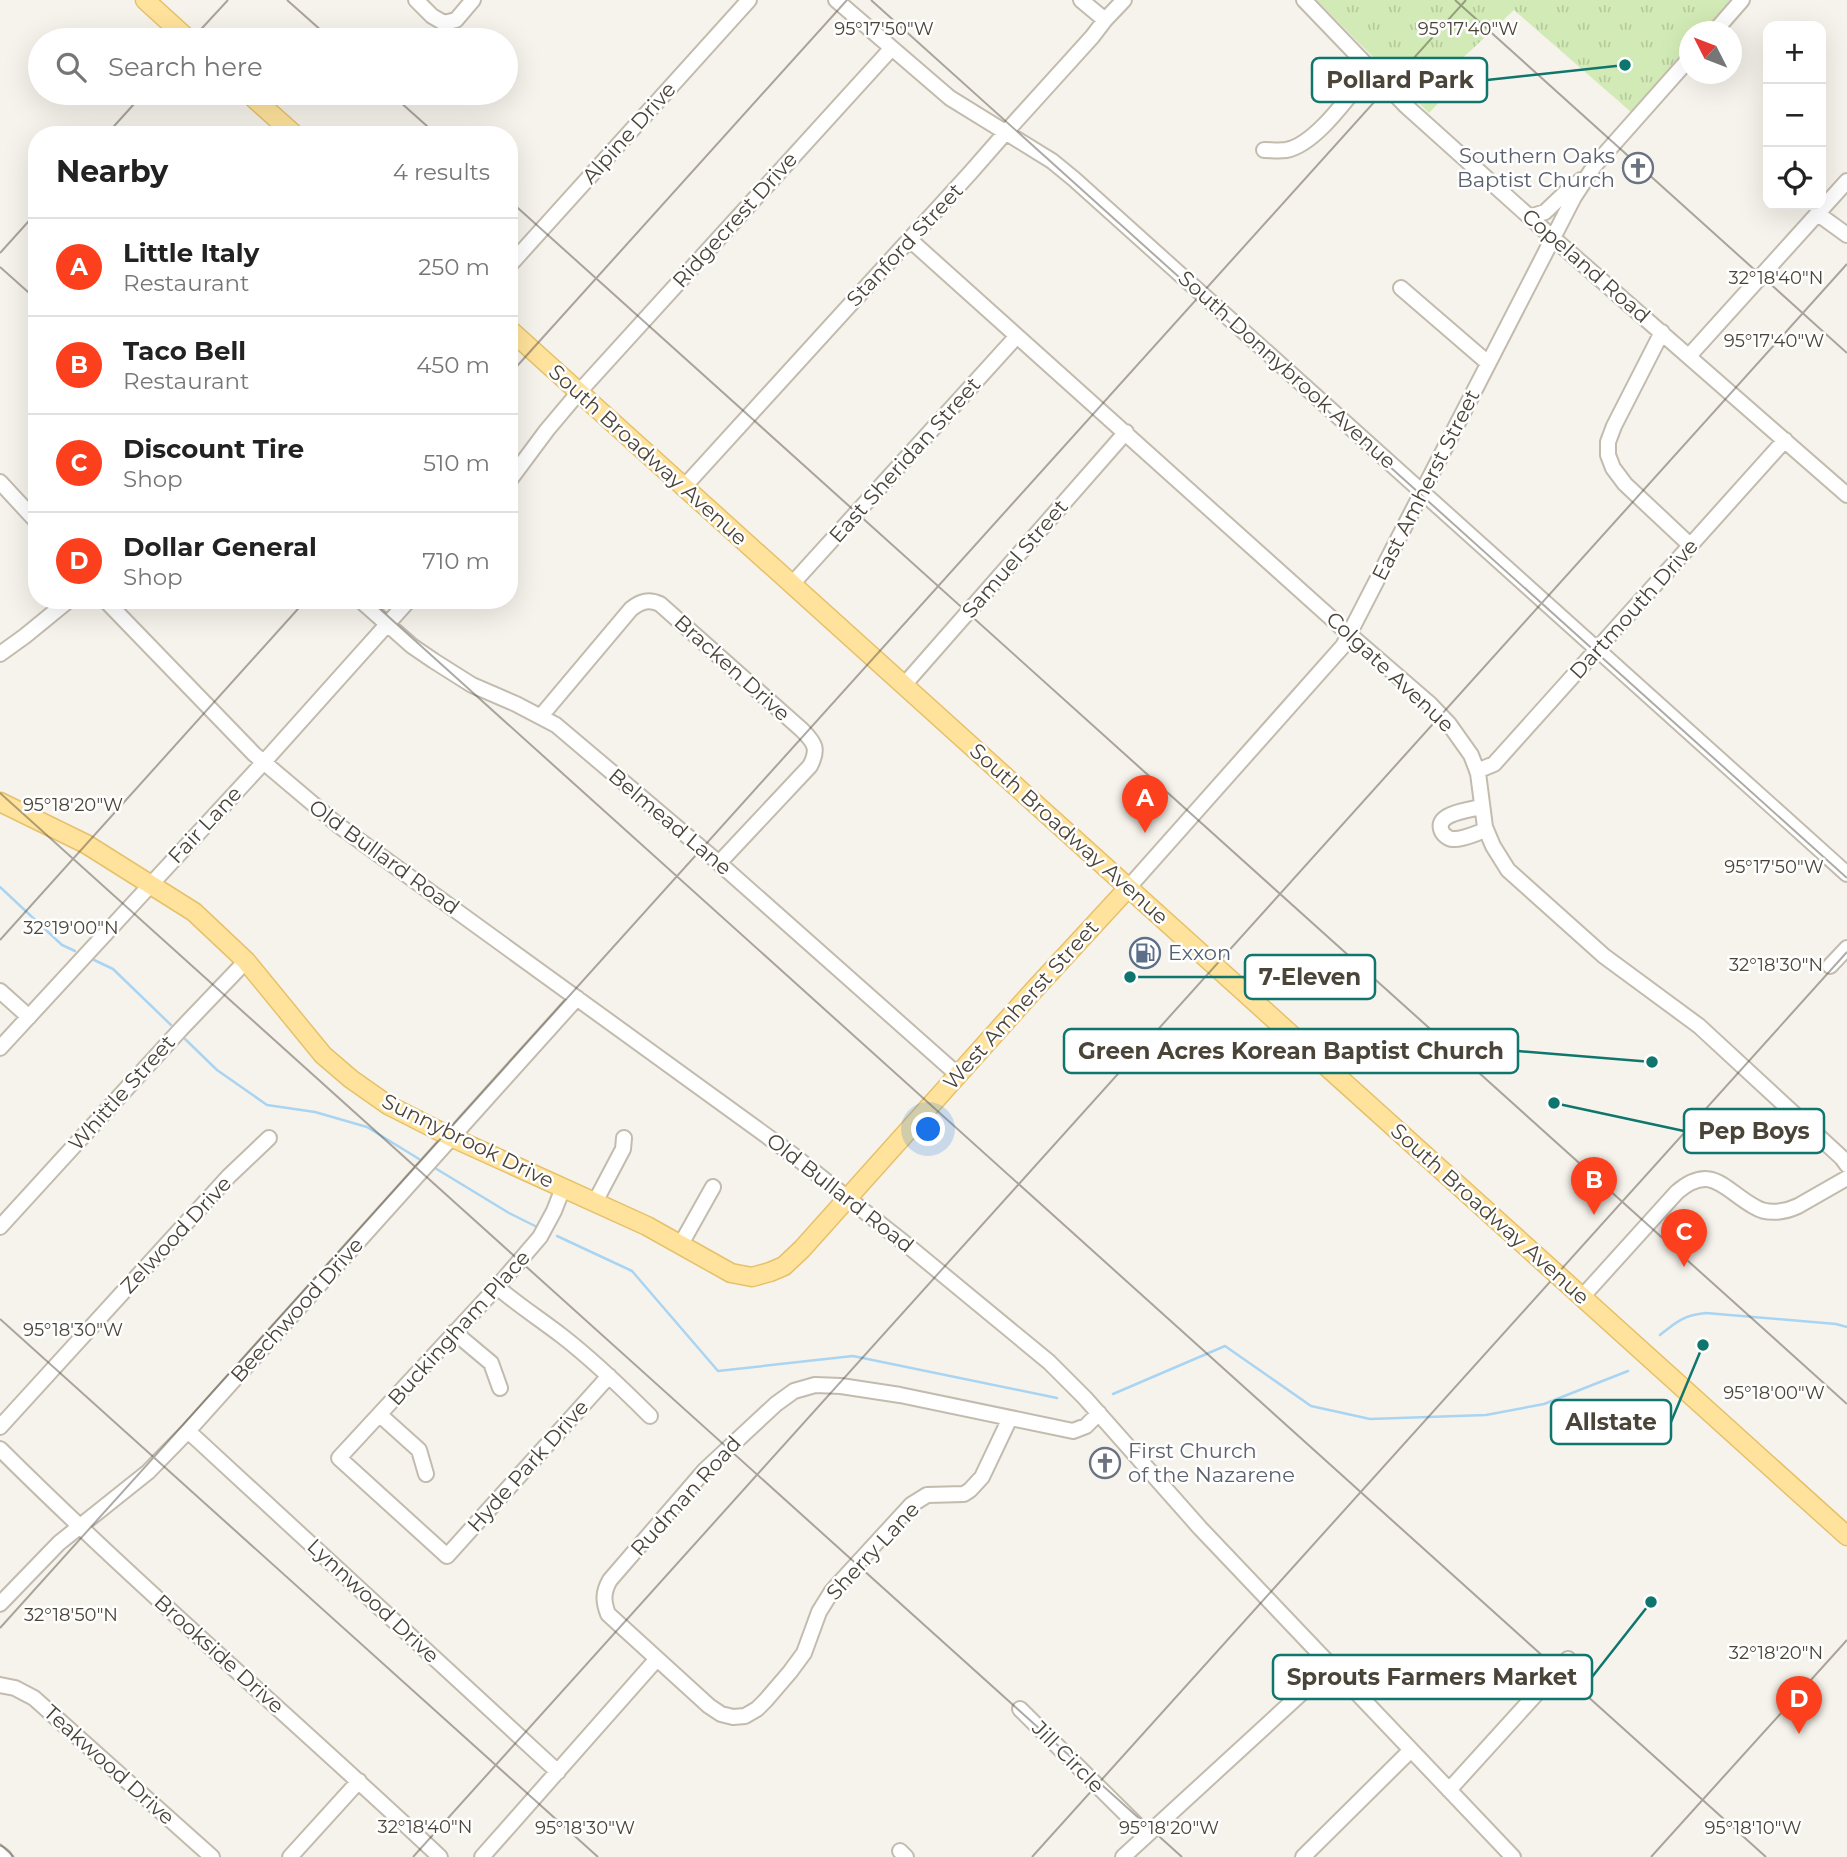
<!DOCTYPE html>
<meta charset="utf-8">
<style>
body{margin:0;font-family:Montserrat,sans-serif;background:#f6f6f6;color:#222}
.controls{position:absolute;right:21px;top:21px;display:grid;overflow:hidden;border-radius:14px;box-shadow:0 7px 28px #0002}
.controls button{width:63px;height:63px;display:grid;place-items:center;padding:0;border:0;border-bottom:2px solid #e0e0e0;background:#fff;color:#222;font:35px sans-serif}
.compass{position:absolute;left:1679px;top:21px;width:63px;height:63px;border-radius:50%;background:#fff;box-shadow:0 7px 28px #0002;rotate:312deg}
.you{position:absolute;left:929px;top:1130px;width:24px;height:24px;margin:-18px;border:5px solid #fff;border-radius:50%;background:#1a73e8;box-shadow:0 0 0 10px #1a73e833}
.badge{display:grid;place-items:center;width:46px;height:46px;border-radius:50%;background:#fc3f1d;color:#fff;font-size:23px;font-weight:700}
.pin{position:absolute;translate:-50% -58px;filter:drop-shadow(0 2px 4px #0008)}
.pin::after{content:'';position:absolute;top:37px;width:24px;height:21px;background:inherit;clip-path:polygon(0 0,100% 0,50% 100%)}
.list{margin:0;padding:0;list-style:none}
h2{display:flex;justify-content:space-between;align-items:center;height:91px;margin:0;padding:0 28px;font-size:30px}
h2 small{font-size:23px;font-weight:400;color:#767676}
.list li{display:grid;grid-template-columns:46px 1fr auto;gap:21px;align-items:center;box-sizing:border-box;height:98px;padding:0 28px;border-top:2px solid #e0e0e0}
.list b{display:block;font-size:26px;white-space:nowrap}
.list p{margin:0;font-size:23px;white-space:nowrap;color:#767676}
.list em{font-size:23px;font-style:normal;color:#767676}
.icon{flex:none;width:38px;height:38px;fill:none;stroke:currentColor;stroke-width:2;stroke-linecap:round;stroke-linejoin:round}
.map{position:relative;flex:none;width:1847px;height:1857px;overflow:hidden}
.search{position:absolute;background:#fff;box-shadow:0 7px 28px #0002;left:28px;top:28px;width:490px;height:77px;display:flex;align-items:center;gap:18px;box-sizing:border-box;padding:0 24px;border-radius:38px;color:#767676;font-size:26px}
.panel{position:absolute;background:#fff;box-shadow:0 7px 28px #0002;left:28px;top:126px;width:490px;height:483px;border-radius:28px}
.map>svg:first-child{display:block}
.park{fill:url(#park-tufts)}
.lines{fill:none;stroke-linecap:round;stroke-linejoin:round}
.stream{stroke:#a9d4f2;stroke-width:2.5}
.minor-casing{stroke:#c2bbae;stroke-width:18}
.major-casing{stroke:#e6c16a;stroke-width:21}
.minor{stroke:#fff;stroke-width:14}
.major{stroke:#ffe39c;stroke-width:18}
.ticks{fill:none;stroke:#4b4439;stroke-width:2;stroke-opacity:0.45}
.labels{text-anchor:middle;stroke-width:5;stroke-linejoin:round;paint-order:stroke}
.street-label{font-size:21px;fill:#4b4439;stroke:#fff}
.worship-label{font-size:21px;fill:#5b616d;stroke:#fff;text-anchor:end}
.service-label{font-size:21px;fill:#4e5e75;stroke:#fff;text-anchor:start}
.ticks-label{font-size:18px;text-anchor:middle;fill:#4b4439;stroke:#fff;stroke-width:5;stroke-linejoin:round;paint-order:stroke}
.leader{fill:none;stroke:#0f766e;stroke-width:2.5}
.callout-dot{fill:#0f766e;stroke:#fff;stroke-width:2.5}
.callout{fill:#fff;stroke:#0f766e;stroke-width:2.5}
.callout-label{font-size:23px;text-anchor:middle;font-weight:bold;fill:#4b4439}
</style>
<div class="map">
<svg width="1847" height="1857" viewBox="0 0 1847 1857">
<defs>
<pattern id="park-tufts" width="24" height="20" patternUnits="userSpaceOnUse" patternTransform="scale(1.75)"><rect width="24" height="20" fill="#d2eab5"/><path d="M3 7l-1-3M5 7V3M7 7l1-3M15 17l-1-3M17 17v-4M19 17l1-3" fill="none" stroke="#b6ca9c"/></pattern>
</defs>
<rect width="100%" height="100%" fill="#f6f3ec"/>
<!-- park -->
<path class="park" d="M1316,0H1731L1703,31L1689,32V46L1631,112L1514,10L1436,83L1447,94L1429,113Z"/>
<g class="lines">
<!-- stream -->
<path class="stream" d="M0,887L62,945L75,951
M92,959L113,969L171,1025
M185,1039L217,1070L267,1105L315,1112L367,1127L419,1159
M435,1168L509,1213L535,1226
M557,1236L632,1271L718,1371L853,1356L1057,1398
M1660,1335C1676,1322 1684,1315 1706,1313L1836,1324L1847,1327
M1113,1394L1225,1346L1311,1406L1370,1419L1486,1415L1544,1404L1628,1371"/>
<!-- minor casing -->
<g class="minor-casing">
<path id="minor" d="M416,0L432,16L444,23L456,20L473,0
M836,0L950,98L1052,161L1074,179L1847,874
M1081,0L1105,20
M1304,0L1405,105L1553,238L1847,495
M1714,32L1742,0
M1264,150C1271,150 1279,151 1286,150C1316,145 1351,93 1370,70
M1818,214L1847,235
M1530,217L1545,212L1566,192L1581,180
M909,239L1350,635L1430,704L1449,724L1471,755L1478,773L1485,827L1493,846L1508,870L1604,956L1699,1026L1842,1158L1847,1165
M509,266L749,0
M1401,288L1488,363
M1662,332L1614,426L1608,442V455L1613,468L1625,484L1691,546
M1689,356L1847,181
M509,481L547,430L579,392L891,49
M0,482L37,522
M683,488L971,172L1006,132L1092,37L1105,20L1124,0
M792,584L1017,336
M105,600L254,754L338,825L793,1155L907,1245L1049,1362L1085,1398L1200,1528L1513,1857
M360,600L412,646L434,661L472,685L516,704L556,725L719,863L958,1075
M0,654L25,636L69,600
M904,685L1126,432
M541,716L631,609C641,601 649,599 660,604L802,730C815,743 819,749 810,766L719,863
M1477,771L1494,764L1785,440
M1481,807C1470,810 1437,813 1441,829C1442,834 1448,839 1453,839C1463,840 1476,833 1486,830
M1128,888L1343,646L1574,197L1595,165L1689,59
M1830,966L1847,948
M0,991L29,1017
M0,1048L263,763L409,600
M563,1188L554,1211L540,1237L497,1287L339,1458L447,1556L609,1376
M595,1202L623,1149L624,1138
M0,1227L181,1029L246,961
M681,1244L713,1187
M497,1287C518,1305 540,1319 562,1336C593,1360 622,1388 650,1416
M1582,1297L1677,1192C1712,1162 1725,1191 1755,1207C1768,1215 1785,1212 1798,1206L1847,1178
M454,1332L491,1363L500,1388
M380,1415L419,1450L426,1474
M1010,1418L982,1477L970,1490L964,1494L927,1495L911,1505L832,1591L819,1612L804,1653L790,1672L766,1700L757,1709L745,1716L733,1717L721,1714L709,1706L608,1614C603,1601 603,1592 610,1580L705,1470L776,1404L794,1391L815,1385L841,1386L900,1395L1073,1431L1086,1426L1099,1413
M0,1427L229,1176L269,1138
M188,1431L558,1772
M0,1449C142,1590 294,1720 440,1857
M0,1604L59,1543L148,1472L188,1431L577,998
M0,1685L15,1688L34,1698L212,1857
M1020,1709L1146,1834
M1449,1790L1568,1659
M900,1851L906,1857
M0,1854L4,1857
M290,1857L359,1781
M482,1857L656,1660
M1123,1857L1331,1666
M1303,1857L1411,1750"/>
</g>
<!-- major casing -->
<g class="major-casing">
<path id="major" d="M145,0L189,40
M248,93L295,135
M509,329L1847,1536
M0,802L86,844L194,912L246,961L323,1055L351,1079L388,1105L451,1137L647,1226L731,1273L752,1277L770,1272L784,1266L802,1249L1033,991L1128,888"/>
</g>
<!-- minor -->
<use href="#minor" class="minor"/>
<!-- major -->
<use href="#major" class="major"/>
</g>
<!-- ticks -->
<path class="ticks" d="M287,0L332,40M871,0L1847,878M1455,0L1847,353M191,40L228,0M390,93L437,135M106,135L144,93M509,200L1847,1404M0,253L37,212M0,267L37,300M509,375L847,0M370,600L1766,1857M0,793L1182,1857M0,940L306,600M0,1319L598,1857M0,1628L1466,0M0,1844L14,1857M413,1857L1847,264M1032,1857L1847,952M1651,1857L1847,1640"/>
<!-- icons -->
<defs>
<g id="church-ring" transform="scale(1.575)"><circle r="9.5" fill="#fff" stroke="#6b7280" stroke-width="1.5"/><path d="M-1.2-6h2.4v3.5h3.3v2.4h-3.3V6h-2.4V-.1h-3.3v-2.4h3.3Z" fill="#6b7280"/></g>
<g id="fuel-ring" transform="scale(1.575)"><circle r="9.5" fill="#fff" stroke="#5c6f8a" stroke-width="1.5"/><path d="M-5.5-6h7V0h2V4h1.3V-2.5L3-4.5l.8-.8L6-3V5H2.5V1h-1V6h-7ZM-4.2-4.7v3.2H.2V-4.7Z" fill="#5c6f8a"/></g>
</defs>
<g fill-rule="evenodd">
<use href="#church-ring" x="1638" y="168"/>
<use href="#fuel-ring" x="1145" y="953"/>
<use href="#church-ring" x="1105" y="1463"/>
</g>
<g class="labels">
<!-- street labels -->
<g class="street-label">
<text transform="translate(629 133) rotate(-48)" y="7">Alpine Drive</text>
<text transform="translate(735 220) rotate(-48)" y="7">Ridgecrest Drive</text>
<text transform="translate(905 245) rotate(-47)" y="7">Stanford Street</text>
<text transform="translate(1586 266) rotate(41)" y="7">Copeland Road</text>
<text transform="translate(1287 370) rotate(42)" y="7">South Donnybrook Avenue</text>
<text transform="translate(648 455) rotate(42)" y="7">South Broadway Avenue</text>
<text transform="translate(905 460) rotate(-48)" y="7">East Sheridan Street</text>
<text transform="translate(1426 485) rotate(-63)" y="7">East Amherst Street</text>
<text transform="translate(1015 559) rotate(-49)" y="7">Samuel Street</text>
<text transform="translate(1634 609) rotate(-48)" y="7">Dartmouth Drive</text>
<text transform="translate(732 668) rotate(42)" y="7">Bracken Drive</text>
<text transform="translate(1390 672) rotate(43)" y="7">Colgate Avenue</text>
<text transform="translate(670 822) rotate(40)" y="7">Belmead Lane</text>
<text transform="translate(205 825) rotate(-47)" y="7">Fair Lane</text>
<text transform="translate(1069 834) rotate(42)" y="7">South Broadway Avenue</text>
<text transform="translate(384 857) rotate(36)" y="7">Old Bullard Road</text>
<text transform="translate(1021 1005) rotate(-48)" y="7">West Amherst Street</text>
<text transform="translate(122 1093) rotate(-48)" y="7">Whittle Street</text>
<text transform="translate(468 1141) rotate(26)" y="7">Sunnybrook Drive</text>
<text transform="translate(840 1193) rotate(38)" y="7">Old Bullard Road</text>
<text transform="translate(1490 1214) rotate(42)" y="7">South Broadway Avenue</text>
<text transform="translate(176 1235) rotate(-47)" y="7">Zelwood Drive</text>
<text transform="translate(297 1310) rotate(-48)" y="7">Beechwood Drive</text>
<text transform="translate(459 1328) rotate(-48)" y="7">Buckingham Place</text>
<text transform="translate(528 1466) rotate(-48)" y="7">Hyde Park Drive</text>
<text transform="translate(686 1496) rotate(-48)" y="7">Rudman Road</text>
<text transform="translate(873 1551) rotate(-47)" y="7">Sherry Lane</text>
<text transform="translate(373 1601) rotate(43)" y="7">Lynnwood Drive</text>
<text transform="translate(219 1654) rotate(42)" y="7">Brookside Drive</text>
<text transform="translate(1068 1757) rotate(45)" y="7">Jill Circle</text>
<text transform="translate(109 1765) rotate(42)" y="7">Teakwood Drive</text>
</g>
<!-- worship labels -->
<g class="worship-label">
<text x="1615" y="163">Southern Oaks<tspan x="1615" dy="24">Baptist Church</tspan></text>
<text x="1128" y="1458" text-anchor="start">First Church<tspan x="1128" dy="24">of the Nazarene</tspan></text>
</g>
<!-- service labels -->
<g class="service-label">
<text x="1168" y="960">Exxon</text>
</g>
</g>
<g class="ticks-label">
<text x="884" y="35">95°17'50"W</text>
<text x="1468" y="35">95°17'40"W</text>
<text x="1776" y="284">32°18'40"N</text>
<text x="1774" y="347">95°17'40"W</text>
<text x="73" y="811">95°18'20"W</text>
<text x="1774" y="873">95°17'50"W</text>
<text x="71" y="934">32°19'00"N</text>
<text x="1776" y="971">32°18'30"N</text>
<text x="73" y="1336">95°18'30"W</text>
<text x="1774" y="1399">95°18'00"W</text>
<text x="71" y="1621">32°18'50"N</text>
<text x="1776" y="1659">32°18'20"N</text>
<text x="425" y="1833">32°18'40"N</text>
<text x="585" y="1834">95°18'30"W</text>
<text x="1169" y="1834">95°18'20"W</text>
<text x="1753" y="1834">95°18'10"W</text>
</g>
<!-- callouts -->
<path class="leader" d="M1625 65L1487 80M1130 977L1245 977M1652 1062L1518 1051M1554 1103L1684 1131M1703 1345L1671 1422M1651 1602L1592 1677"/>
<g class="callout-dot">
<circle cx="1625" cy="65" r="7"/>
<circle cx="1130" cy="977" r="7"/>
<circle cx="1652" cy="1062" r="7"/>
<circle cx="1554" cy="1103" r="7"/>
<circle cx="1703" cy="1345" r="7"/>
<circle cx="1651" cy="1602" r="7"/>
</g>
<g class="callout">
<rect x="1312" y="58" width="175" height="44" rx="7"/>
<rect x="1245" y="955" width="130" height="44" rx="7"/>
<rect x="1064" y="1029" width="454" height="44" rx="7"/>
<rect x="1684" y="1109" width="140" height="44" rx="7"/>
<rect x="1551" y="1400" width="120" height="44" rx="7"/>
<rect x="1273" y="1655" width="319" height="44" rx="7"/>
</g>
<g class="callout-label">
<text x="1400" y="88">Pollard Park</text>
<text x="1310" y="985">7-Eleven</text>
<text x="1291" y="1059">Green Acres Korean Baptist Church</text>
<text x="1754" y="1139">Pep Boys</text>
<text x="1611" y="1430">Allstate</text>
<text x="1432" y="1685">Sprouts Farmers Market</text>
</g>
</svg>
<div class="controls">
<button>+</button>
<button>−</button>
<button><svg class="icon" aria-label="locate" viewBox="0 0 24 24"><circle cx="12" cy="12" r="6"/><path d="M12 2v4M12 18v4M2 12h4M18 12h4"/></svg></button>
</div>
<svg class="compass" viewBox="-18 -18 36 36"><path d="M0-13l5 13h-10z" fill="#e53935"/><path d="M0 13l5-13h-10z" fill="#767676"/></svg>
<div class="you"></div>
<div class="pin badge" style="left:1145px;top:833px">A</div>
<div class="pin badge" style="left:1594px;top:1215px">B</div>
<div class="pin badge" style="left:1684px;top:1267px">C</div>
<div class="pin badge" style="left:1799px;top:1734px">D</div>
<div class="search"><svg class="icon" aria-label="search" viewBox="0 0 24 24"><circle cx="10" cy="10" r="6"/><path d="M15 15l6 6"/></svg>Search here</div>
<section class="panel">
<h2>Nearby<small>4 results</small></h2>
<ul class="list">
<li><span class="badge">A</span><div><b>Little Italy</b><p>Restaurant</p></div><em>250 m</em></li>
<li><span class="badge">B</span><div><b>Taco Bell</b><p>Restaurant</p></div><em>450 m</em></li>
<li><span class="badge">C</span><div><b>Discount Tire</b><p>Shop</p></div><em>510 m</em></li>
<li><span class="badge">D</span><div><b>Dollar General</b><p>Shop</p></div><em>710 m</em></li>
</ul>
</section>
</div>
